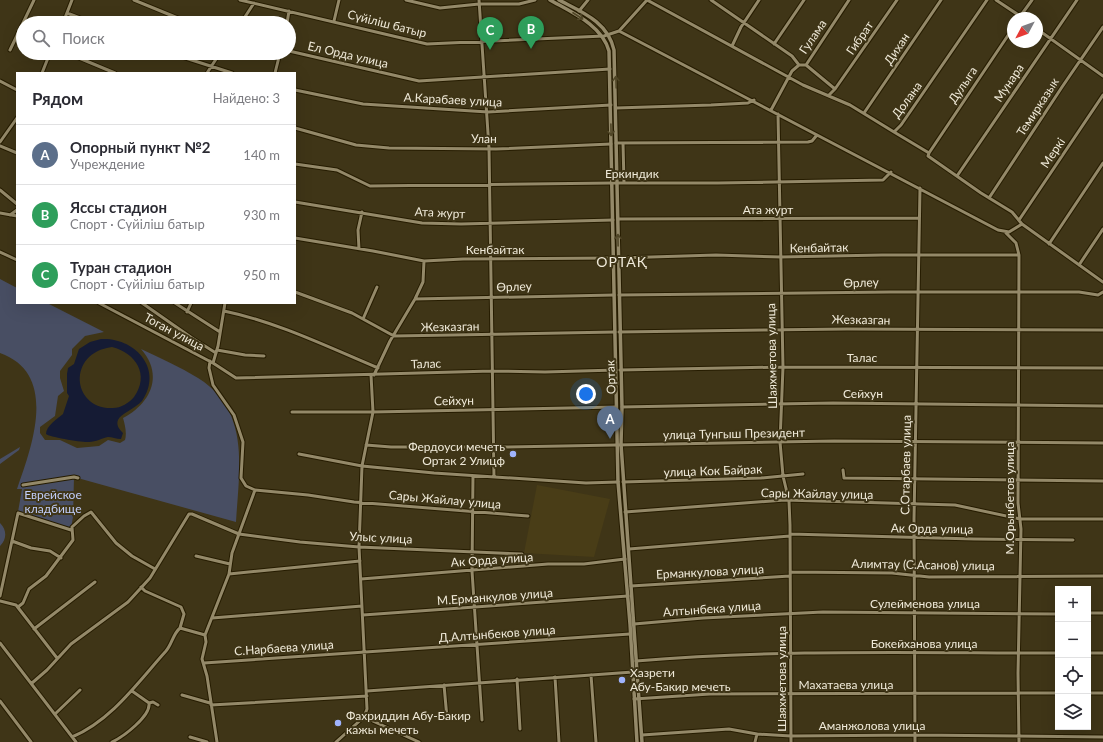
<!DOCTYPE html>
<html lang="ru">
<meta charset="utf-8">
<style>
body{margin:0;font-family:Lato,sans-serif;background:#f2f2f3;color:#2b2b33}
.controls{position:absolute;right:12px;bottom:12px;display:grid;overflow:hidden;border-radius:0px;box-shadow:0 4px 16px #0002}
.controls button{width:36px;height:36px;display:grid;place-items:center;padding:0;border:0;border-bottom:1px solid #e1e1e2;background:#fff;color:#2b2b33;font:20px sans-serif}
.compass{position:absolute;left:1007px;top:12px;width:36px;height:36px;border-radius:50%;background:#fff;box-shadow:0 4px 16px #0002;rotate:229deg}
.you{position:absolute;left:586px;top:394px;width:14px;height:14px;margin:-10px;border:3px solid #fff;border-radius:50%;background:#1a73e8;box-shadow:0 0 0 6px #1a73e833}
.badge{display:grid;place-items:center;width:26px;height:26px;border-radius:50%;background:#5f688e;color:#fff;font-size:13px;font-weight:700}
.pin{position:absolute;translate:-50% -33px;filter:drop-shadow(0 1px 2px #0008)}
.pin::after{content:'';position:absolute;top:21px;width:14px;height:12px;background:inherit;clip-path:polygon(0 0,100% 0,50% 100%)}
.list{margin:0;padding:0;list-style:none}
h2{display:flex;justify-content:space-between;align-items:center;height:52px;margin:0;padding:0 16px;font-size:17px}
h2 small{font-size:13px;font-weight:400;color:#7c7c81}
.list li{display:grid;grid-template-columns:26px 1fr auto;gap:12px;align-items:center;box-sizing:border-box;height:60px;padding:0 16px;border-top:1px solid #e1e1e2}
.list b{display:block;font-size:15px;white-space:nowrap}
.list p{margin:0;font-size:13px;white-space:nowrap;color:#7c7c81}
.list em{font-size:13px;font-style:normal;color:#7c7c81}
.icon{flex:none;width:22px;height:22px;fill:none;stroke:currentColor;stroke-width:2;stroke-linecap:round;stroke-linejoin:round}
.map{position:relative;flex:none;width:1103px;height:742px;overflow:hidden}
.search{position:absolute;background:#fff;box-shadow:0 4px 16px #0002;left:16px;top:16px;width:280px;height:44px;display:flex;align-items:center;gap:10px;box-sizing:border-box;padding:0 14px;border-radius:22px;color:#7c7c81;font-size:15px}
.panel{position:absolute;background:#fff;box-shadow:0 4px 16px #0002;left:16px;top:72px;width:280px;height:232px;border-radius:0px}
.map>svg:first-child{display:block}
.built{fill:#493d17}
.green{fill:#484e63}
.water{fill:#151b34;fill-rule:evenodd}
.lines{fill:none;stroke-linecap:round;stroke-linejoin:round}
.minor-casing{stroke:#261c00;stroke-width:5}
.tertiary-casing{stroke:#261c00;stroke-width:5.5}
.minor{stroke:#948969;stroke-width:3}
.tertiary{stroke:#948969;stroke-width:3.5}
.oneway{stroke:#504627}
.poi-dot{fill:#9fb3fd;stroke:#3f3517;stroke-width:1.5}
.labels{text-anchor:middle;stroke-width:4;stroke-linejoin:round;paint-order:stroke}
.street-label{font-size:12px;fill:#f0ead9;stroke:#3f3517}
.poi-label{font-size:12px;fill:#f0ead9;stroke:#3f3517;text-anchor:start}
.park-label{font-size:12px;fill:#c0cdf9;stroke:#3f3517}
.quarter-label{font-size:14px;letter-spacing:1px;fill:#f0ead9;stroke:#3f3517}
</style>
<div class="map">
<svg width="1103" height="742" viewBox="0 0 1103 742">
<rect width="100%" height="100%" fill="#3f3517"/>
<!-- built -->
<path class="built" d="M537,485L610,499L594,557L524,553Z"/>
<!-- green -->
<path class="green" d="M0,279L17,288V303H47L104,332L85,336L72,349V355L60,371V378L64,391L58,396L55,416L40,427V433L45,440H60L77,448L99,446L108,440L120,443L125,440C127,433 125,425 123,418C151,403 164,375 141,349C160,358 180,367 198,378C251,411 239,469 236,522L74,477L73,517L71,528L18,512L22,489H17C32,446 59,374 0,353Z
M20,447L19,450L0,464V459Z
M0,523C7,530 7,539 0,546Z"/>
<!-- water -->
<path class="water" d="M101,339C135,337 164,369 142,401C136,408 120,414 118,420C116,425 119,429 123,433L121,439C116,439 112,437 108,437C102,438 96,442 89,442C84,443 49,437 46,434C46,426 58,418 63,414L69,396L67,393V374L68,368L74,364L79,349L90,342ZM112,347C136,353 150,375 134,397C129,403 121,408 113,408C72,410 66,353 112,347Z"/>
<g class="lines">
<!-- minor casing -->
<g class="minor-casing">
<path id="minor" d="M134,0L190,23
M240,0L427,44L604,36L619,31L998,230L1009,232L1022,224
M406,0L440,8L479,4H519L535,0
M479,0L489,148L494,477
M711,0L792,56L799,65
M996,0L1023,18
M579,11L588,0
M67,13L93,23
M1019,18L1032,0
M334,21L339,0
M63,23L72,0
M241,23L254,3
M287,23L289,11
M1037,29L1103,76
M619,31L647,0L803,85L850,105L894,132L901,125L987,0
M774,44L804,0
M732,46L741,27L759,0
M10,50L34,0
M289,51L419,81L610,69
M67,53L115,73
M170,53L232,73
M806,65L849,0
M42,73L50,53
M207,73L220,53
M275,73L280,53
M0,81L17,90
M835,89L897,0
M295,90L363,104L488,112L611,105
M616,108L711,105L748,103L754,100
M771,110L792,71L799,65H806L835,89L829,95
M864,113L941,0
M778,114L783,367L780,442L783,476L789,501L790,525L791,742
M295,128L356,145L389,148L496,149L611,144
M894,132L929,153L928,156L981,193L1012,212L1022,224L1103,282
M0,142L17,118
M616,143L808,142L812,141L817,135
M623,143L624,183
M0,146L17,153
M929,153L1013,28
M295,164L337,170L370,186L612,183H718L883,180L891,172
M957,176L1077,0
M0,190L17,204
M989,198L1062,87L1103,27
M295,202L422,223L461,224L613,220
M0,213L17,216
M10,215L17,210
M618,219L918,218
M1019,220L1103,95
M1006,233L1016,243L1019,255L1018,503L1021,529L1018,673L1019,742
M295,238L373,251L424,261L463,259L614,258
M1049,244L1103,163
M359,249L358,230L362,212
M0,252L17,260
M619,258L716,255L781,257L882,255H1019
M1079,265L1103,229
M295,292L352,313L394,336L615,332
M619,295L890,292H1079L1098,295L1103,292
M415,299L614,295
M99,303L213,363L236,378L492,371L545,372L616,370
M142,303L192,338L216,353
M175,303L220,332
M224,311C277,322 328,347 378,368
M187,312L191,303
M363,319L377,287
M619,332L847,329L1103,330
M217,350L245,355L264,356
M210,361L209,368L213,385L234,415L243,442L241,478L246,486L255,490L232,553L229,574L205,635L206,642L202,659L207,676L217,742
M213,363L218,346L225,303
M620,370L783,367L1103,368
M374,375L390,341L415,299L423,282L424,261
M622,407L833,403L1103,406
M292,412H373L616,407
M366,445L391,447H507L834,441L1103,443
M299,454L362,466L434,473L586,483L618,482
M843,470L844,478L1103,481
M473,476L472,571L482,720
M623,482L761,478L803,474
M23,485L74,477L78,478
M255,490L308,495L354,502L528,516
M625,512L785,500L955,505L1020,519H1103
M790,534L974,539L1073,540
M12,541L31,548L50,551L61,558
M629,549L790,536
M196,556L230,564
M790,572L892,573L929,577L1103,576
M229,574L360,561
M361,579L548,564H584L625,559
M631,586L790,576
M141,587L145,591L181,607L184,614L180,628
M0,596L18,513L71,530
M0,601L16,605L57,658
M18,607L23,603L29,589L46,576L73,540L72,527L84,516L91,512L116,543L132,556L155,569
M1088,613H1103
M363,615L628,596
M212,618L362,606
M634,624L703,618L823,612L1058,614
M34,629L95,582
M0,643L76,742
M1088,653H1103
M636,661C777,649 917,653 1058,653
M204,663L630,634
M591,675L596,742
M555,677L559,742
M517,679L520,729
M32,683L47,670L71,644L128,602L150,578L189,514H192L239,534L300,542L359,547L522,554
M444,685L447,718
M132,691L149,703L153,702L158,705
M367,691L633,672
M1088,693H1103
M182,695L210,703
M634,699L710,694L1058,693
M0,701L31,742
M211,705L367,696
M55,714L80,690
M364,717L419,742
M642,735L729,729L757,734L791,736L915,735L1103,737
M72,737C112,720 138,682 166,651C172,644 173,634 180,628L205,635
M190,737L207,742
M112,742C123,737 151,716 149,703
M336,742L364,717L367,709L359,547L362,466L373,412L371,375
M755,742L757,734
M915,742L914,519L920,188"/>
</g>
<!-- tertiary casing -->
<g class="tertiary-casing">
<path id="tertiary" d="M550,0C571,12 602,25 609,51L618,482L630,624L637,742
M559,0C582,12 608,22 614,50L622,407L621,444L642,742"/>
</g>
<!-- minor -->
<use href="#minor" class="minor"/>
<!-- tertiary -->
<use href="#tertiary" class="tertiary"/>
</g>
<!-- one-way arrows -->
<defs><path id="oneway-shaft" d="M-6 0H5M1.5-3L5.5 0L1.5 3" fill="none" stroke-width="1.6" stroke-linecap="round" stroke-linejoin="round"/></defs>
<g class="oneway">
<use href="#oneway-shaft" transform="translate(578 16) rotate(33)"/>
<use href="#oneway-shaft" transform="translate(616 82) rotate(-92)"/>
<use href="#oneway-shaft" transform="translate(611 130) rotate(89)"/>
<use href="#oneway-shaft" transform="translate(618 240) rotate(-91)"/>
</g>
<!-- markers -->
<g class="poi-dot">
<circle cx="513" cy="454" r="4"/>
<circle cx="622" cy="680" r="4"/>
<circle cx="338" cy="723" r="4"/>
</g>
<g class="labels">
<!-- street labels -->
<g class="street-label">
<text transform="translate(387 24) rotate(14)" y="4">Сүйіліш батыр</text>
<text transform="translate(813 37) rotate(-56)" y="4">Гулама</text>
<text transform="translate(860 38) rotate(-55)" y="4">Гибрат</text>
<text transform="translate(897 49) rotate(-56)" y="4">Дихан</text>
<text transform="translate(348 55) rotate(13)" y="4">Ел Орда улица</text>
<text transform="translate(1009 83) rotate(-56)" y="4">Мунара</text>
<text transform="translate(963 85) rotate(-56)" y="4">Дулыга</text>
<text transform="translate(453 100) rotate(3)" y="4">А.Карабаев улица</text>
<text transform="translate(907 100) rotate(-54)" y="4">Долана</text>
<text transform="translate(1038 107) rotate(-57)" y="4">Темирказык</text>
<text transform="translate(484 139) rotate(1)" y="4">Улан</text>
<text transform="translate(1053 153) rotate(-56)" y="4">Меркі</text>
<text x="632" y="178">Еркиндик</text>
<text x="768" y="214">Ата журт</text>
<text transform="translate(440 213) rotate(3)" y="4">Ата журт</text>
<text transform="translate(819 248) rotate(-1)" y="4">Кенбайтак</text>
<text x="495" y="254">Кенбайтак</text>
<text transform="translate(861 283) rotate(-2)" y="4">Өрлеу</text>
<text transform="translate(514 287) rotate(-2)" y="4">Өрлеу</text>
<text transform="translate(861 320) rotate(1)" y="4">Жезказган</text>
<text transform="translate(450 327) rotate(-1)" y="4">Жезказган</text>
<text transform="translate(174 332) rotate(28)" y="4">Тоган улица</text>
<text transform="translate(772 356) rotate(-91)" y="4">Шаяхметова улица</text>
<text x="862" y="362">Талас</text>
<text transform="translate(426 364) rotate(-2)" y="4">Талас</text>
<text transform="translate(611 377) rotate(-92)" y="4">Ортак</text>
<text x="863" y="398">Сейхун</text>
<text transform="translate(454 401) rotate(-1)" y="4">Сейхун</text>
<text transform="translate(734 434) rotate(-1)" y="4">улица Тунгыш Президент</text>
<text transform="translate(906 465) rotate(-89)" y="4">С.Отарбаев улица</text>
<text transform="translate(713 471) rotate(-2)" y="4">улица Кок Байрак</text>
<text transform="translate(817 494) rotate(1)" y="4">Сары Жайлау улица</text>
<text transform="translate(1010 498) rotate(-90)" y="4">М.Орынбетов улица</text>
<text transform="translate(445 500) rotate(5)" y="4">Сары Жайлау улица</text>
<text transform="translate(932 529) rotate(1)" y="4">Ак Орда улица</text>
<text transform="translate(381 538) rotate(3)" y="4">Улыс улица</text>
<text transform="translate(492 560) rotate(-4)" y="4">Ак Орда улица</text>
<text transform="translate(923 565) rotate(1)" y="4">Алимтау (С.Асанов) улица</text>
<text transform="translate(710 572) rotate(-3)" y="4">Ерманкулова улица</text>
<text transform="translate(495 597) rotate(-4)" y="4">М.Ерманкулов улица</text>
<text x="925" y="608">Сулейменова улица</text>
<text transform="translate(712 609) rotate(-4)" y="4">Алтынбека улица</text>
<text transform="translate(497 634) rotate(-4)" y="4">Д.Алтынбеков улица</text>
<text x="924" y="648">Бокейханова улица</text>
<text transform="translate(284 648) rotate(-4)" y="4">С.Нарбаева улица</text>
<text transform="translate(782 679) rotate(-90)" y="4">Шаяхметова улица</text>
<text x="846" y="689">Махатаева улица</text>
<text x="872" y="730">Аманжолова улица</text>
</g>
<!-- poi labels -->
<g class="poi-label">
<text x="505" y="451" text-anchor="end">Фердоуси мечеть<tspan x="505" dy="14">Ортак 2 Улицф</tspan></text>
<text x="630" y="677">Хазрети<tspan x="630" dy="14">Абу-Бакир мечеть</tspan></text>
<text x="346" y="720">Фахриддин Абу-Бакир<tspan x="346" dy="14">кажы мечеть</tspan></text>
</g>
<!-- park labels -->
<g class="park-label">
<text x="53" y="499">Еврейское<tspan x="53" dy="14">кладбище</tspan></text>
</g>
<!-- quarter labels -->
<g class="quarter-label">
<text x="622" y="267">ОРТАҚ</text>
</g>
</g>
</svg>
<div class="controls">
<button>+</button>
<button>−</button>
<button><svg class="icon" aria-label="locate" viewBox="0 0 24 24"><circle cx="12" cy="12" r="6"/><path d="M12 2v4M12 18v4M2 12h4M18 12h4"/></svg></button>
<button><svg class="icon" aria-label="layers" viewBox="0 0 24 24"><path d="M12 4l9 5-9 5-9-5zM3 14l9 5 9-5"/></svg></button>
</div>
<svg class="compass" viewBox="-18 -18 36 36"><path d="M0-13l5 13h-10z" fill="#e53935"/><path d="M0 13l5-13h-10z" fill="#7c7c81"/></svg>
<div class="you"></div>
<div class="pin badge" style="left:610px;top:439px;background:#5c6f8a">A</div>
<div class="pin badge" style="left:531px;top:49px;background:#2e9e5b">B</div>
<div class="pin badge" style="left:490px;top:50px;background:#2e9e5b">C</div>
<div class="search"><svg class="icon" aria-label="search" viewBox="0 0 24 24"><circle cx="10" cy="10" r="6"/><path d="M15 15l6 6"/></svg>Поиск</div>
<section class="panel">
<h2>Рядом<small>Найдено: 3</small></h2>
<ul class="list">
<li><span class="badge" style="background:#5c6f8a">A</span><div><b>Опорный пункт №2</b><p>Учреждение</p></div><em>140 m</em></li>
<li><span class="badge" style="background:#2e9e5b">B</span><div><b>Яссы стадион</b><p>Спорт · Сүйіліш батыр</p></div><em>930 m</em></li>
<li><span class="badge" style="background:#2e9e5b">C</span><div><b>Туран стадион</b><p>Спорт · Сүйіліш батыр</p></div><em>950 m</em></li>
</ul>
</section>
</div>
